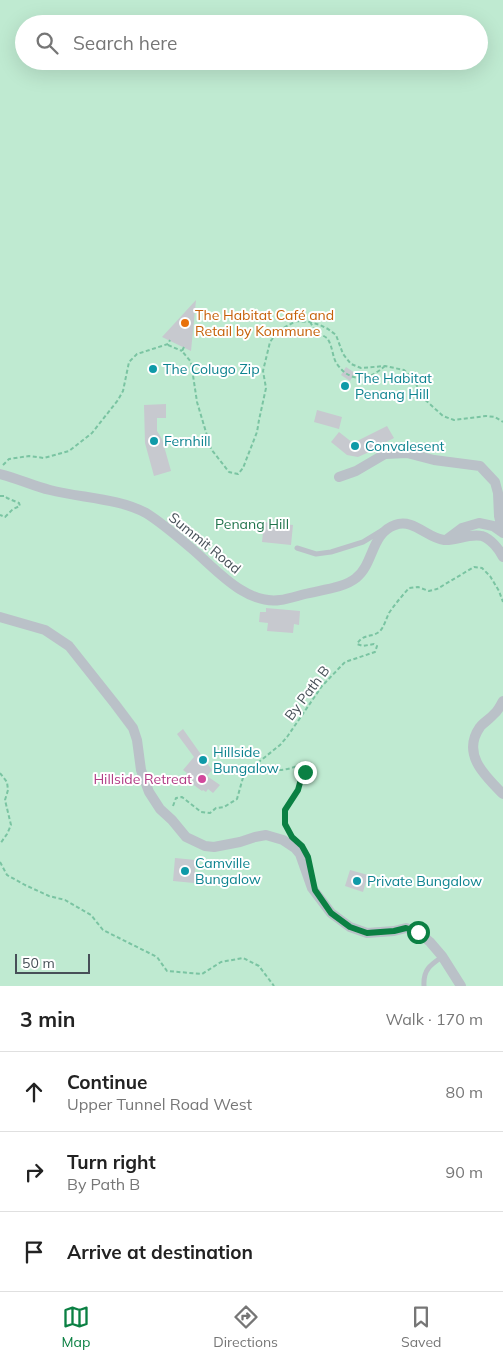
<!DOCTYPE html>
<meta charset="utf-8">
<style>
body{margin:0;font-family:Mulish,sans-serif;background:#f6f6f6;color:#222}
.scale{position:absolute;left:15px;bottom:12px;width:75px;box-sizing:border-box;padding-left:5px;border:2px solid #475058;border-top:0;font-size:14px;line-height:18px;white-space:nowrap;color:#475058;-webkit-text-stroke:4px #fff;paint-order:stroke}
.stop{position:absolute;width:15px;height:15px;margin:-11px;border:4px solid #0b8043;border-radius:50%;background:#fff}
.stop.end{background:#0b8043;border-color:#fff;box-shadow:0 1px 5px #0008}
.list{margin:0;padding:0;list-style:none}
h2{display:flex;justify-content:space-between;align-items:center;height:65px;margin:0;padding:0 20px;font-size:21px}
h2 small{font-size:16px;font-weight:400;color:#767676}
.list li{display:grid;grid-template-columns:32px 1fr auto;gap:15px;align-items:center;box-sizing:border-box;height:80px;padding:0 20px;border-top:1px solid #e0e0e0}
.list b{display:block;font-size:19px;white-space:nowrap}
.list p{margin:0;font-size:16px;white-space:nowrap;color:#767676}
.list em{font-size:16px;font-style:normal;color:#767676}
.icon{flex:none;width:28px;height:28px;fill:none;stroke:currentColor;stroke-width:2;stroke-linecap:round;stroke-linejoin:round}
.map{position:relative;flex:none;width:503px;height:986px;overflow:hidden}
.search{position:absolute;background:#fff;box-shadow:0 5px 20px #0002;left:15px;right:15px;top:15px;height:55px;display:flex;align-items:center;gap:12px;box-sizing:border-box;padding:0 18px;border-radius:28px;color:#767676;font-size:19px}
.sheet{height:305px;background:#fff}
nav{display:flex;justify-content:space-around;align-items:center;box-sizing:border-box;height:70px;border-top:1px solid #e0e0e0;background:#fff;font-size:14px;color:#767676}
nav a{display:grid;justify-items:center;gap:2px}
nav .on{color:#0b8043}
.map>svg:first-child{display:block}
.green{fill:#bfead1;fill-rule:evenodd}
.building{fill:#c7c9cf}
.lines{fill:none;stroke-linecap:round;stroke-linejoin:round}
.path{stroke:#7ac4a2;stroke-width:2;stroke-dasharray:4 2.5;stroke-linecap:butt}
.service{stroke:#bac1c8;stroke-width:5}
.minor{stroke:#bac1c8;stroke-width:10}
.route{stroke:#0b8043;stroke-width:6}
.food-dot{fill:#e8710a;stroke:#fff;stroke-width:2}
.culture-dot{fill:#0f9aa8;stroke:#fff;stroke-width:2}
.hotel-dot{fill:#d1479c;stroke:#fff;stroke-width:2}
.labels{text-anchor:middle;stroke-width:4;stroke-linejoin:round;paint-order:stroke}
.food-label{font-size:14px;fill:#c56008;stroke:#fff;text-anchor:start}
.culture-label{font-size:14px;fill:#0d838f;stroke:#fff;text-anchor:start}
.park-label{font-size:14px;fill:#1f734b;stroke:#fff}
.street-label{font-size:14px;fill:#475058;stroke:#fff}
.hotel-label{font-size:14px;fill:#b23c85;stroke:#fff;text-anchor:end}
</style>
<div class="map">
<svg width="503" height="986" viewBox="0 0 503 986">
<rect width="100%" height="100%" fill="#efeded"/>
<!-- green -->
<path class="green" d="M0,0H503V986H0ZM24,24H479V61H24Z"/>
<!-- building -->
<path class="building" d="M196,300L191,351L162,337Z
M346,367L355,373L350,381L341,375Z
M166,404V418H157V431L162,439L171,471L154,476L145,443L144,405Z
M317,410L342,417L339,429L314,422Z
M387,426L394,438L375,448L376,449L358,457L347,455L331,442L339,432L353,443Z
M264,522L293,525L291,545L262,542Z
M266,608L300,611L299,625L294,624L293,633L267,631L268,623L259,622L260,612H266Z
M183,729L212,770L207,776L220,785L213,793L208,789L206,792L203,790L202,791L191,783L193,781L185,776L187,773L183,770L194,757L177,734Z
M175,858L196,860L194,883L173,881Z
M350,870L368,875L363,892L345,886Z"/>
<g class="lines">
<!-- path -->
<path class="path" d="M310,322C312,325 314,329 317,332C320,334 324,336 327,338C333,346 332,357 337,364C351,384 369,380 385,366
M168,345L182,351
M184,347L182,351L191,362L197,402L211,449L229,472L238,474L243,468L257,432L259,420L266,388L263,371L270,342L278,331L296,321L310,322L320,325L328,329L336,335L343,354L351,364L361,368L385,366L404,370L415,381L421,396L443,416L454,420L486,416L495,417L503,422
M3,465L9,459L29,456L44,458L69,451L92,433L118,400L123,391L129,362L137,354L168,344L170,340
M0,496H5L7,498L19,503L20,506L13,509L5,517L0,515
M0,773L7,782L8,790L5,800L11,825L7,834L0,844
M173,806L176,798L182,797L201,812L210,813L216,808L224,807L237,799L244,774L255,765
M289,831C279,811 291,808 298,791C301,784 301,778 305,771L304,767L299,765C281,773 273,770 255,765L280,745L287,737L322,686L345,662L375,652L377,646L374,644L363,646L357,644C363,633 373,638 380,631C384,627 386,619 389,613C395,604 402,596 409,588L418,587L429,591L437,589L474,567L482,568L490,576L499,591L503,602
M0,862L7,875L25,885L49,896L65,900L91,915L103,930L157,957L167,971L202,974L221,962L243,958L259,966L274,986"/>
<!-- service -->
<path class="service" d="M297,548L316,554L331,552L363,542L381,531
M424,986C423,970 430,965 442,957"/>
<!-- minor -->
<path class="minor" d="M0,474C17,478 33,486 50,490C81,498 118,498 146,513C162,523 177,536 191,548C215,568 245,605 280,600C288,599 297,596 305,594C320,590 344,588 356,578C374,564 371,533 395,525C413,518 427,538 444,540C456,541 469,533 482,536C491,539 499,549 503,557
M339,477L356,471L385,454L407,453L434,460L480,466L495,482L498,493L499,516L503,533
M446,540L462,528L479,523L493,526L503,533
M0,617L45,630L69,646L115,704L133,728L137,740L141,770L149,792L160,809L172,820L186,837L205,846L214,847L240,842L255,837L266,835L283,840L295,848L300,854L312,888L331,913L350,927L367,933L394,931L406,928L418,932L430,942L442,956L461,986
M503,701C500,706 498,711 494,714C490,719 484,722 480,727C461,754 485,776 503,794"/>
</g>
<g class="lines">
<!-- route -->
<path class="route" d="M305,772L301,779L298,790L285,810V824L292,837L302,846L308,857L315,890L331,913L350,927L367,933L394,931L406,928L418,932"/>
</g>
<!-- markers -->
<circle class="food-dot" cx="185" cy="323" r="5"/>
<g class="culture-dot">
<circle cx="153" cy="369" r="5"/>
<circle cx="345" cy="386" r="5"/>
<circle cx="154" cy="441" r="5"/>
<circle cx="355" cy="446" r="5"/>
<circle cx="203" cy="760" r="5"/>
<circle cx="185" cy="871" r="5"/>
<circle cx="357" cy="881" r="5"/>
</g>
<circle class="hotel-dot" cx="202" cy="779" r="5"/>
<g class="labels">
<!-- food labels -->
<g class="food-label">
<text x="195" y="320">The Habitat Café and<tspan x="195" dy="16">Retail by Kommune</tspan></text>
</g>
<!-- culture labels -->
<g class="culture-label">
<text x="163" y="374">The Colugo Zip</text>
<text x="355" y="383">The Habitat<tspan x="355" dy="16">Penang Hill</tspan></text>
<text x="164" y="446">Fernhill</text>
<text x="365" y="451">Convalesent</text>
<text x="213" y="757">Hillside<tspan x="213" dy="16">Bungalow</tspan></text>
<text x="195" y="868">Camville<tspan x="195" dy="16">Bungalow</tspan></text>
<text x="367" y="886">Private Bungalow</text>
</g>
<!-- park labels -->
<g class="park-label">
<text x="252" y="529">Penang Hill</text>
</g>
<!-- street labels -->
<g class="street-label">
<text transform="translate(205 543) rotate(39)" y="5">Summit Road</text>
<text transform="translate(307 693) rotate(-53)" y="5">By Path B</text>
</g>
<!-- hotel labels -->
<g class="hotel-label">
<text x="192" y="784">Hillside Retreat</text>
</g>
</g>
</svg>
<div class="scale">50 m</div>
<div class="stop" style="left:418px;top:932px"></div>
<div class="stop end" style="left:305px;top:772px"></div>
<div class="search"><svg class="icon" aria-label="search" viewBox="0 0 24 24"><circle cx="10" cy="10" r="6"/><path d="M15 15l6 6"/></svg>Search here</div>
</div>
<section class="sheet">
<h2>3 min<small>Walk · 170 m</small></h2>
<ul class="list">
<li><svg class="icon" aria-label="ahead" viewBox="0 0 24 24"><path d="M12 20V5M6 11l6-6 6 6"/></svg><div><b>Continue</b><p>Upper Tunnel Road West</p></div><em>80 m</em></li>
<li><svg class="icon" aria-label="right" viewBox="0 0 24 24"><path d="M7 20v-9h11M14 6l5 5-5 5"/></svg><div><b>Turn right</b><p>By Path B</p></div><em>90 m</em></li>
<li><svg class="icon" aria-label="arrive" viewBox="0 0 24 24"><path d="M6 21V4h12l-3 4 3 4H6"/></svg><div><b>Arrive at destination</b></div></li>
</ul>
</section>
<nav>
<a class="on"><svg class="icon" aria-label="map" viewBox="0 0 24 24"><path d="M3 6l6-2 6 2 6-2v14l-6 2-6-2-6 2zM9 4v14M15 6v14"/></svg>Map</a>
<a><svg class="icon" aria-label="directions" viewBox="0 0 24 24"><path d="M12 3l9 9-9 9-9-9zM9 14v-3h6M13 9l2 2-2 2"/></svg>Directions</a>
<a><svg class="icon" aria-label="saved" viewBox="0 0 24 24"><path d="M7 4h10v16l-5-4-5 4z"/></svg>Saved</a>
</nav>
